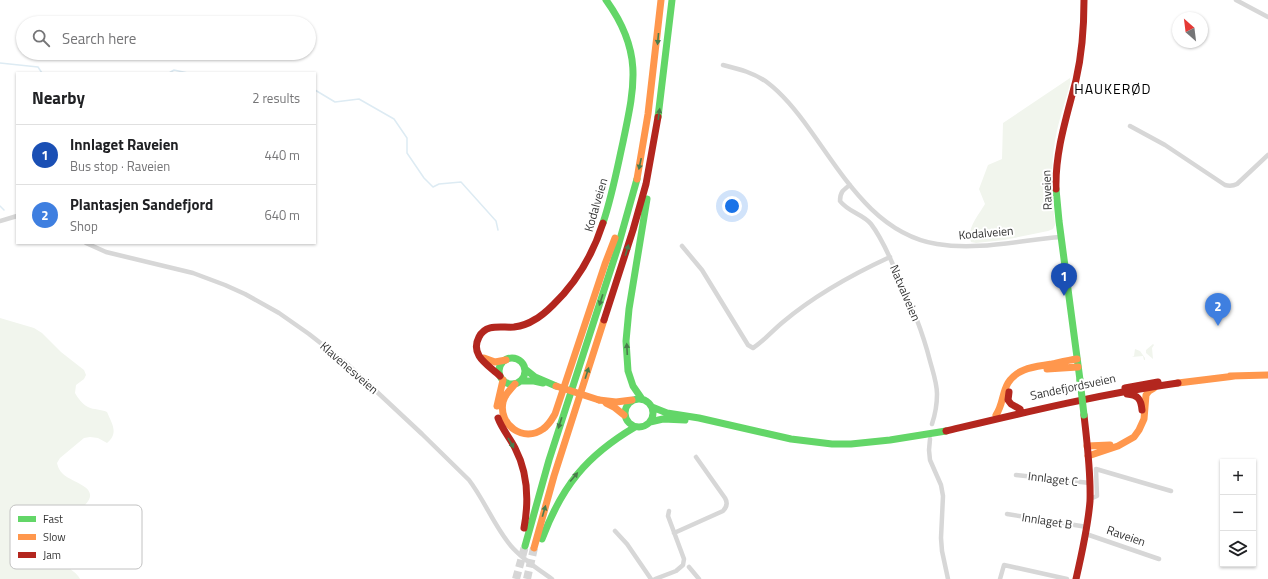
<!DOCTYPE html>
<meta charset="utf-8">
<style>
body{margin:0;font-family:"Titillium Web",sans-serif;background:#f6f6f6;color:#202124}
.controls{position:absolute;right:12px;bottom:12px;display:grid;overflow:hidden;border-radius:0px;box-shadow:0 1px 3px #0004}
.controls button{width:36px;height:36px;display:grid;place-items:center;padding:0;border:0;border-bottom:1px solid #e0e0e0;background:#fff;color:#202124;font:20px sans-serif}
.compass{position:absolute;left:1172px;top:12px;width:36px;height:36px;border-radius:50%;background:#fff;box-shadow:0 1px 3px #0004;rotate:332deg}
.you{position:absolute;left:732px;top:206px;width:14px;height:14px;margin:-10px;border:3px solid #fff;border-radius:50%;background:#1a73e8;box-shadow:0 0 0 6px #1a73e833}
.badge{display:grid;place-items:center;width:26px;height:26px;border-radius:50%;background:#7a7a7a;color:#fff;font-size:13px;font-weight:700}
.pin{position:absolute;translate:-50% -33px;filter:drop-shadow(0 1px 2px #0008)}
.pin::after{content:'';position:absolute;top:21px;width:14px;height:12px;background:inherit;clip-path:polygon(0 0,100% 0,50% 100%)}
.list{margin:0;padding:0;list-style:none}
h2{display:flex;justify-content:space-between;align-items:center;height:52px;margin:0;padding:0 16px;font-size:17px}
h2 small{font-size:13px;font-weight:400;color:#757577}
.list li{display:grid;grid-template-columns:26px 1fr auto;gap:12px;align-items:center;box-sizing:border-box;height:60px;padding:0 16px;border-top:1px solid #e0e0e0}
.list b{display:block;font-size:15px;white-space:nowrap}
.list p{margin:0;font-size:13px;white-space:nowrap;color:#757577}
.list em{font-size:13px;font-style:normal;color:#757577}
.icon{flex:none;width:22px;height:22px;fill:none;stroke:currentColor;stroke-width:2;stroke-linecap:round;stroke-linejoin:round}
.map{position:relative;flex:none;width:1268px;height:579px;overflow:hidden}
.search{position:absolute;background:#fff;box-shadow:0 1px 3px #0004;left:16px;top:16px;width:300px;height:44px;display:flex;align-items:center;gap:10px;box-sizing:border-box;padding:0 14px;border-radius:22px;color:#757577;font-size:15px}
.panel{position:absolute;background:#fff;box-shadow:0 1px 3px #0004;left:16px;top:72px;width:300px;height:172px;border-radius:0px}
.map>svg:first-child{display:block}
.green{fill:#f1f5ed}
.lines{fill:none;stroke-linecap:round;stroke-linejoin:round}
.stream{stroke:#ddebf3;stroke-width:1.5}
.highway-tunnel{stroke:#d6d6d6;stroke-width:8;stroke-dasharray:8 4;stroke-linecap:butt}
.street{stroke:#d7d7d7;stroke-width:4.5}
.fast{stroke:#63d668;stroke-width:7}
.slow{stroke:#ff974d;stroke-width:7}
.jam{stroke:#b3261e;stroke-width:7}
.fast-bridge{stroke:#63d668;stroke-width:7}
.slow-bridge{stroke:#ff974d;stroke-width:7}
.oneway{fill:#497c4b}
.labels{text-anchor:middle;stroke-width:4;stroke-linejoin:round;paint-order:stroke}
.street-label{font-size:12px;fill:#333;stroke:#fff}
.quarter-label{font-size:14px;letter-spacing:1px;fill:#000;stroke:#fff}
.key{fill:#fff;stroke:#c2c2c2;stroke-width:1}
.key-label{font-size:11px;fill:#333}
</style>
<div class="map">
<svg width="1268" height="579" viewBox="0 0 1268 579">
<rect width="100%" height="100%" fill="#fff"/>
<!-- green -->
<path class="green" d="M1070,78V84C1065,103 1058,122 1055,141C1050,169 1052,197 1055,225L1053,229L1048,231L1004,240L976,243L971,242C966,229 978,216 985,204L979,189L988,165L1002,159L1003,123Z
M0,318L34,328L42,333L61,352L84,370L86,375L84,379L76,385L75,393C78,398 82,404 88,407C94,410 101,409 107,412C112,424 119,433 107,443L98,438L90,437L84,438L60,458L57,463C58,467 59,470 63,474C72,483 102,487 85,505C80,510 74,512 69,515C67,519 68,524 66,527C61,532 54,532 50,541C42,559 74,566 80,579H0Z
M1153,344L1154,345L1152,348L1153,359L1146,353V350Z
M1135,349L1140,351L1145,358V360H1144L1143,356L1132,357L1134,356Z"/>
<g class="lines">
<!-- stream -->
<path class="stream" d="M0,63L38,67L42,73
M169,73L174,70L188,73
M221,73H226
M315,90L335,102L359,99L394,119L407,138V153L424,178L433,187L439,184L461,182L496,221L498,230
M0,206L4,210"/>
<!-- highway-tunnel -->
<path class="highway-tunnel" d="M516,579L525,546
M527,579L534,548"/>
<!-- street -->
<path class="street" d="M1236,0L1268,17
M723,65C739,69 755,73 768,83C785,96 798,113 810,130C844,177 876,234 937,244C978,251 1020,240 1061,237
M1130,126L1165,145L1225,185C1229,186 1233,186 1237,184L1268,155
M850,185C843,190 840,192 840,201C848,212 863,214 871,224C881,237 888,253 894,267C909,298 922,329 930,361C933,372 937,383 937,394C937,405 935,415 932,424
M0,221L17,216
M86,243L106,252L193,273L225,285L245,294L279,313L309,334L346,363L422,434L469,480C485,501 494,526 511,546C522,559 538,569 552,579
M682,246L702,270L748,345L753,348C764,341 772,331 783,322C815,295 851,275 890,257
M930,439L929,450L930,460L941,485L943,496L941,538L942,551L948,579
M1016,475L1090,483
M1090,499L1097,496L1096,469L1171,491
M1007,514L1087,527
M615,531L627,544L651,579
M674,533L723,511C727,507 728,503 725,498L696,457
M1086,534L1159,559
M689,567L699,579
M655,579L676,571L683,565L684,559L668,516L669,511
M1000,579L1004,565L1067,579"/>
<!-- fast -->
<path class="fast" d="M658,117L672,0
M1056,189L1059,221L1080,380
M603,223C612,196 617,169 623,142C635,85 643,51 606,0
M499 371a13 13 0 1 1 26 0a13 13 0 1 1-26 0Z
M525,369L535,377L556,386
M521,381H534L543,383
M625 413a14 14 0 1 1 28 0a14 14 0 1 1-28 0Z
M642,399L633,386L628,371L626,341L629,309L647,199
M652,407L667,413L699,418L791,439L832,444H851L890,440L946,431
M650,422L663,419L685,420
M542,539C562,486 586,456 635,427
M525,546L549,460L617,250L637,179"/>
<!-- slow -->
<path class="slow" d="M637,179L648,114L661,0
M484,358L495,362L506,360
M1047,369L1078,367
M1230,376L1268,375
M1178,383L1235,376
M515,384C511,389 504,395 503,402C498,425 524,443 543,429C549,425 552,419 555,414L605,264L615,238
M599,400L616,402L632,400
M606,403L614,407L624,415
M497,406L503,380
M996,415C1003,405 1002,393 1008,383C1018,367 1036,367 1052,364C1061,362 1069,360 1077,359
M1087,446L1110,445
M1088,456L1118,446L1134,437L1139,430L1144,419L1146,395L1149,391L1154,388
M534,548L554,476L604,320"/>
<!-- jam -->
<path class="jam" d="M1056,189C1055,151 1067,116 1076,80C1082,54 1084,27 1084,0
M604,320L633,230L646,184L658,117
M500,376C490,366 469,356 479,337C486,323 502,328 514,327C521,326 528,324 534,320C542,316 547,311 553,305C577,282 593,254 603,223
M1125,388L1158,382
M1009,392L1008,400L1011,404L1020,409
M1127,394C1138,395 1141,399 1142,410
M498,418C502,429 510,438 515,448C528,473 529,501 524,528
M946,431C1022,413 1100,394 1178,383
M1076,579C1082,553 1088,527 1090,501C1091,472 1087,443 1084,415"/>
<!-- fast-bridge -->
<path class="fast-bridge" d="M1080,380L1084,415"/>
<!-- slow-bridge -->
<path class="slow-bridge" d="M556,386L599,400"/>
</g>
<!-- one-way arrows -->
<defs><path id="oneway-solid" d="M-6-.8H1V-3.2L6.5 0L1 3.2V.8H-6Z"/></defs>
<g class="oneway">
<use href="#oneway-solid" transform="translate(658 39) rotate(95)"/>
<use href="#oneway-solid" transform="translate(659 114) rotate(-82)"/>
<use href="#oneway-solid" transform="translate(640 164) rotate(102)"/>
<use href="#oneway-solid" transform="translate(627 250) rotate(-73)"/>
<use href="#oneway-solid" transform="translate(601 300) rotate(108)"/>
<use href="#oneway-solid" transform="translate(627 349) rotate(-93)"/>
<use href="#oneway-solid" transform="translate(587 373) rotate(-72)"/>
<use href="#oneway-solid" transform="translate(560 423) rotate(108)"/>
<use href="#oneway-solid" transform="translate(511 443) rotate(60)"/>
<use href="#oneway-solid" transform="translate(574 477) rotate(-50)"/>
<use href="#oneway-solid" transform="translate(544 511) rotate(-74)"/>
</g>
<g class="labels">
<!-- street labels -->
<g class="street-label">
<text transform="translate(1047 190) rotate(-92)" y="4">Raveien</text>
<text transform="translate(596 205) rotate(-74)" y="4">Kodalveien</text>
<text transform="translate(986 233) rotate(-5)" y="4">Kodalveien</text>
<text transform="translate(905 293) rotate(67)" y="4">Natvalveien</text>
<text transform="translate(349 368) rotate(41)" y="4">Klavenesveien</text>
<text transform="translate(1073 387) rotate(-12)" y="4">Sandefjordsveien</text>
<text transform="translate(1053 479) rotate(7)" y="4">Innlaget C</text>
<text transform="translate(1047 521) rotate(9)" y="4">Innlaget B</text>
<text transform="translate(1126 536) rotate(19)" y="4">Raveien</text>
</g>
<!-- quarter labels -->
<g class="quarter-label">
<text x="1113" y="94">HAUKERØD</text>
</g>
</g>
<!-- legend -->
<rect x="10" y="505" width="132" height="64" rx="6" class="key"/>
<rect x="18" y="516" width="18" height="6" fill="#63d668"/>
<rect x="18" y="534" width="18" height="6" fill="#ff974d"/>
<rect x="18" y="552" width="18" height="6" fill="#b3261e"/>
<g class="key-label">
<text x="43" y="523">Fast</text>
<text x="43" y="541">Slow</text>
<text x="43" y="559">Jam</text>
</g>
</svg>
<div class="controls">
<button>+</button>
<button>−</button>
<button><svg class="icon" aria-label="layers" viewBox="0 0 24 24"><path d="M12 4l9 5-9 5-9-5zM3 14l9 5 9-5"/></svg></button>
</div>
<svg class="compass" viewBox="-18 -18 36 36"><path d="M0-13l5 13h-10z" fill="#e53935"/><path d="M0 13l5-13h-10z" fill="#757577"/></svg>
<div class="you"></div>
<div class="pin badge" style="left:1064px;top:296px;background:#1a4fb4">1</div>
<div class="pin badge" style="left:1218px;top:326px;background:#3f7fe0">2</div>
<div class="search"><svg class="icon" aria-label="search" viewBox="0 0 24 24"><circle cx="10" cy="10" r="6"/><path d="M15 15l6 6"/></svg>Search here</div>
<section class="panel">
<h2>Nearby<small>2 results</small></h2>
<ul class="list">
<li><span class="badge" style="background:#1a4fb4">1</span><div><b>Innlaget Raveien</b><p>Bus stop · Raveien</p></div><em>440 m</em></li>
<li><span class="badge" style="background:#3f7fe0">2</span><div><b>Plantasjen Sandefjord</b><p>Shop</p></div><em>640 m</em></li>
</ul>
</section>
</div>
